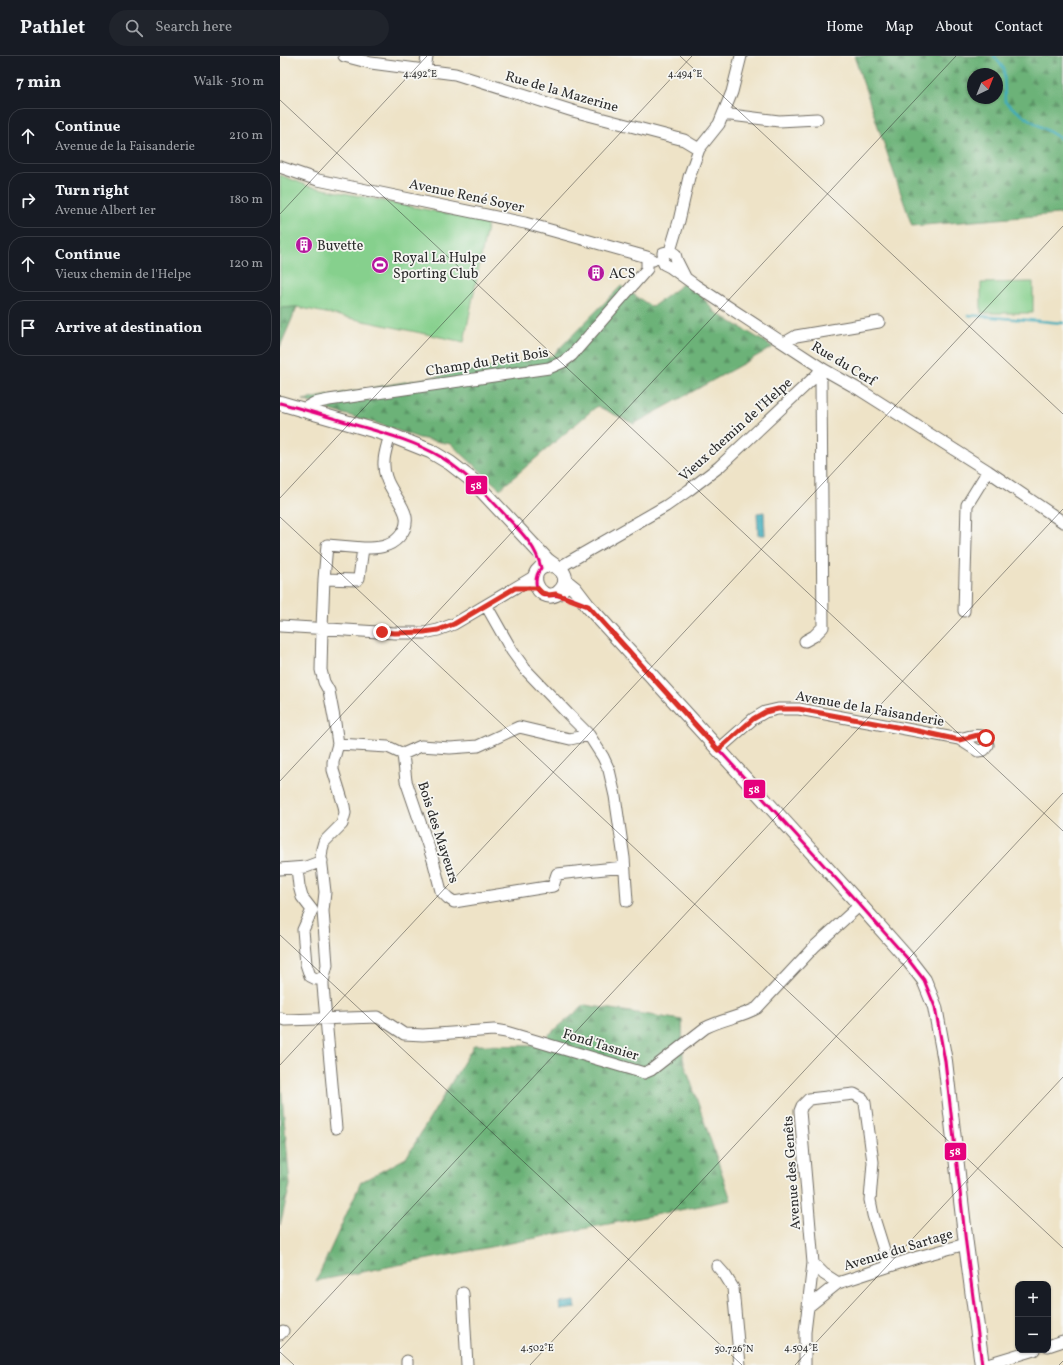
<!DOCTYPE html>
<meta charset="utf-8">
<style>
body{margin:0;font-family:Vollkorn,serif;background:#20242c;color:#f1f3f6}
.controls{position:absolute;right:12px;bottom:12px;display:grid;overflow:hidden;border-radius:8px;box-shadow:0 1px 3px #0004}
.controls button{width:36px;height:36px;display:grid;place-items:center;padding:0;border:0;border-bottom:1px solid #363941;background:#171b24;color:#f1f3f6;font:20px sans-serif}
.compass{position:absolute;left:687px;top:12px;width:36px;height:36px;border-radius:50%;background:#171b24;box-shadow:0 1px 3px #0004;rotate:43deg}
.stop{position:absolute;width:12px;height:12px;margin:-9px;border:3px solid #d93025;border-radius:50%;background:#fff}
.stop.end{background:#d93025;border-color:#fff;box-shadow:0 1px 4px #0008}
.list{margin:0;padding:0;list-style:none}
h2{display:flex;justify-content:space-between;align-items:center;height:52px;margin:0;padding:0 16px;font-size:17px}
h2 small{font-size:13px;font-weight:400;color:#9ea1a6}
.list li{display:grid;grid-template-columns:26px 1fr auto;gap:12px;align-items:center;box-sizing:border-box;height:56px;margin:0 8px 8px;padding:0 8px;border:1px solid #363941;border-radius:16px}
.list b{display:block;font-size:15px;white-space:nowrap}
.list p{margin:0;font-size:13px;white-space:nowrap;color:#9ea1a6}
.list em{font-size:13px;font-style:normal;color:#9ea1a6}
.icon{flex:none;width:22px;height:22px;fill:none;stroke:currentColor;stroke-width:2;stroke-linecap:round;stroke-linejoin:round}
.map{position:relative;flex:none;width:783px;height:1309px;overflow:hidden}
header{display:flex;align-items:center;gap:24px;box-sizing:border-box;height:56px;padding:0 20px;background:#171b24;border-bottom:1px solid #363941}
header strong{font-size:19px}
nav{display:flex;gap:22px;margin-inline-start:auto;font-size:14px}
.search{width:280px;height:36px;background:#20242c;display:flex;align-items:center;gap:10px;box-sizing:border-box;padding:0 14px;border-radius:22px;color:#9ea1a6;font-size:15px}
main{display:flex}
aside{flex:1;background:#171b24}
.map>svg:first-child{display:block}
.grass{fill:#86d08d;stroke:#587e5c}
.forest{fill:url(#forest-firs);stroke:#4c6e52;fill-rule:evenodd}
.water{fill:url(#water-ripples);stroke:#346c73}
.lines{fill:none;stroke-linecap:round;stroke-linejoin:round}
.stream{stroke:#3eacbb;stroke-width:2.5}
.minor-casing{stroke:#6f6b62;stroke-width:13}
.major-casing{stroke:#6f6b62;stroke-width:16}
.minor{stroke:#fff;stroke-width:11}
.major{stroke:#fff;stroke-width:14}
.bus-1-casing{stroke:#f6f6f2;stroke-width:6}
.bus-1{stroke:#e5007d;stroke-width:3}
.route{stroke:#d93025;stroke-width:5}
.ticks{fill:none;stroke:#2b2b2b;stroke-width:1;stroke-opacity:0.45}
.labels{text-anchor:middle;stroke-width:3.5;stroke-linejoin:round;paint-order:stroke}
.street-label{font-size:14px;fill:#2b2b2b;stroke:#f6f6f2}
.poi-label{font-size:14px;fill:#2b2b2b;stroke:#f6f6f2;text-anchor:start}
.ticks-label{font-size:10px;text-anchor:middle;fill:#2b2b2b;stroke:#f6f6f2;stroke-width:3.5;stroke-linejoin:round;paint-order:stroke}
.line-badge{stroke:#f6f6f2;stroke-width:1.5}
.badge-label{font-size:11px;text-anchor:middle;font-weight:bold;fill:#fff}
</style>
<header>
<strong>Pathlet</strong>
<div class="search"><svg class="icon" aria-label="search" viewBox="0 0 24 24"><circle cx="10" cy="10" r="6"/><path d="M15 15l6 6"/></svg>Search here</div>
<nav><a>Home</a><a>Map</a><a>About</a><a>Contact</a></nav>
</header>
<main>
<aside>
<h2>7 min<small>Walk · 510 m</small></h2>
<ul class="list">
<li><svg class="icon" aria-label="ahead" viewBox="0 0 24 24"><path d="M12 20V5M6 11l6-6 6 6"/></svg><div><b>Continue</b><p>Avenue de la Faisanderie</p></div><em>210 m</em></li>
<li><svg class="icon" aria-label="right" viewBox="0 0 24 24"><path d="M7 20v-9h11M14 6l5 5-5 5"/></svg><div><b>Turn right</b><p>Avenue Albert 1er</p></div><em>180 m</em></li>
<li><svg class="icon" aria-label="ahead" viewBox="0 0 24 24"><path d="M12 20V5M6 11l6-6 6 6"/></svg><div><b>Continue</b><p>Vieux chemin de l'Helpe</p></div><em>120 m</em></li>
<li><svg class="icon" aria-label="arrive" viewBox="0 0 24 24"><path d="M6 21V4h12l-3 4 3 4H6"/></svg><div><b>Arrive at destination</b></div></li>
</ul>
</aside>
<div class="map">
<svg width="783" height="1309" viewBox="0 0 783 1309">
<defs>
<pattern id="forest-firs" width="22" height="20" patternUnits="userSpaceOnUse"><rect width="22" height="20" fill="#6cb278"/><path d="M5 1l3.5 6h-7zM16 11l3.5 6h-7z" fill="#599163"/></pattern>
<pattern id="water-ripples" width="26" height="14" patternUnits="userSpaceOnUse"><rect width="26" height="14" fill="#3eacbb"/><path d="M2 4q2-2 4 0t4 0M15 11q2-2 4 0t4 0" fill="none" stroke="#348c98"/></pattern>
</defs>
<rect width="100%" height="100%" fill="#f6f6f2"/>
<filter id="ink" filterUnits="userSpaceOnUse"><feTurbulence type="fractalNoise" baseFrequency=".025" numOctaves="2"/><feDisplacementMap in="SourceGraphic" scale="8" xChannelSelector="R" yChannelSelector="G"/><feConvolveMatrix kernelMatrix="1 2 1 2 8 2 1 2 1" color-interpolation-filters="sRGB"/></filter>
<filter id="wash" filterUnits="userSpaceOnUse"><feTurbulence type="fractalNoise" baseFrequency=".012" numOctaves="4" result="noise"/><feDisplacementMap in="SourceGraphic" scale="16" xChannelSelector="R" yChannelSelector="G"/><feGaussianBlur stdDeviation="0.9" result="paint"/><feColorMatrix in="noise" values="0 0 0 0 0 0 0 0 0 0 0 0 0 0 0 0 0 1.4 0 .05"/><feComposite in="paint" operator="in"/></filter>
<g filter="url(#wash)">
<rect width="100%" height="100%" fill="#eee3c7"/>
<!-- grass -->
<path class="grass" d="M0,119L29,130L208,166L184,286L17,251L0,252Z
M753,226V257H701V227Z"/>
<!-- forest -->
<path class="forest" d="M574,0H783V160L779,158L632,170ZM693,18H717V42H693Z
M408,224L435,256L493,291L354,368L317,350L220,433L171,388L139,382L96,367L53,355L23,344L272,300L341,230L372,251Z
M17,251L0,291V252Z
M305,949L402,964L403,1003L451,1144L36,1225L81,1126L126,1102L194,989L255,990Z
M0,1017L10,1129L0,1169Z"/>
<!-- water -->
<path class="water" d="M484,456L485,479H478L477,457Z
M295,1245L296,1252L280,1254L279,1247Z"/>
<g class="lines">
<!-- stream -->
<path class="stream" d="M714,0L724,13L725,46L745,61L783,84
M688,259L783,267"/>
</g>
</g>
<g filter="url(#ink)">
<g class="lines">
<!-- minor casing -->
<g class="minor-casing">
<path id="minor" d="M64,0L91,7L175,18L293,55L404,84L419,93
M145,14L147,0
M443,58L499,65L537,63
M0,111L38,124L245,167L367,201L373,204
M390,195L399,165L409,121L419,93L439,68L452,36L461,0
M383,197L390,195L395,198L397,205L405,221
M385,197L382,203L384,208L390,211L415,229L543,313L580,334L708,415L783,466
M504,287L516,280L599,266
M23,353L34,347L49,344L269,312L283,306L292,299L367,213V201
M281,513L285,508L386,450L409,434L439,411L543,313
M44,523L47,489L83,492
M206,549L232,595L245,613L289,659L309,679L323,701L329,714L335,740L344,802L347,845
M684,555L687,449L708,415
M0,570L115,577H144L158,574L174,568L255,520
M525,585L534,580L543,571L541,325L538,317
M58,688L108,691L123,698L141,690L170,692L198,690L239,671L290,683L309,679
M438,694L473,663L485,656L498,653H519L679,683L698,695L704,694L708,689L706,682C698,677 687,681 679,683
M123,698L126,725L153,804L161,835L168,842L174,846L273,830L277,818L344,811
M17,812L19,830L22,841L32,854L23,874L26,908L30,920L36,923L44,922
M0,813L26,811L42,805
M0,962L6,964L98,961L124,978L143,979L214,974L226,976L364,1017L371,1014L425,972C442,963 461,961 477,952L534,891L580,849
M56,1072L43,930V925L47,909L43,855L45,836L41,801L42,793L44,786L62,768L65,757L64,750L53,714V706L58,688L55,667L49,635L44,626L41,614L42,572L44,523L77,524L79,522L83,492C97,492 109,492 119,481C139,459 112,442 106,421C101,407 106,393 110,379
M533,1207L544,1218L558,1227
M437,1210L445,1219L453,1232L460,1309
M183,1237L187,1309
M528,1251L533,1207L520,1055L522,1050L529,1043L574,1038L583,1043L585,1047L593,1106L590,1144L593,1159L609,1210
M0,1278L3,1275
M768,1290L783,1285
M127,1305V1309
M525,1309V1276L528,1251L558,1227L638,1201L686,1188
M704,1309L754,1294"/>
</g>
<!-- major casing -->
<g class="major-casing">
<path id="major" d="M0,347L110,379L150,395L170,407L192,424L267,504C275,511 287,514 285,527C284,531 282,534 278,537C258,550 241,509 273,509
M285,525L295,533L308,550L580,849L627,902L644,924L655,951L665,1005L686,1188L702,1309"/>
</g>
<!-- minor -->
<use href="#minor" class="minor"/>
<!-- major -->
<use href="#major" class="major"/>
<!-- bus-1 casing -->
<g class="bus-1-casing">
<path id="bus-1" d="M0,347C26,354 53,362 79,370C107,378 136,386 161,401C186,417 206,438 226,460C241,476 256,490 261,512C254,521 253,538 268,539C273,539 276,539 281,540C290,542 299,546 308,550L580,849L627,902L644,924L655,951L665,1005L686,1188L702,1309"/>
</g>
<!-- bus-1 -->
<use href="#bus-1" class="bus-1"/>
</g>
</g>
<g class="lines" filter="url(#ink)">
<!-- route -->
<path class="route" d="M102,576L115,577L144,576L158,574L174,568L235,532H257L262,537L269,539L276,538L308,550L438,694L473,663L485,656L498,653H519L638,675L679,684L698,679L706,682"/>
</g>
<!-- ticks -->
<path class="ticks" d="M400,0L783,358M0,44L783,775M0,158L147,0M0,442L412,0M0,461L783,1192M0,725L676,0M0,879L462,1309M0,1009L783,170M0,1293L783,453M0,1296L14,1309M250,1309L783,737M515,1309L783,1021M779,1309L783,1305"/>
<!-- icons -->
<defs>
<g id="building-disc" transform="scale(0.9)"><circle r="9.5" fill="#b5179e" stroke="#f6f6f2"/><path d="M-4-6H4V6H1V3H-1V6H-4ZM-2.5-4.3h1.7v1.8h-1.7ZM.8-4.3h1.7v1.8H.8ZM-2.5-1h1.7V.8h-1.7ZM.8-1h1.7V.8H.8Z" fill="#fff"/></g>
<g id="stadium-disc" transform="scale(0.9)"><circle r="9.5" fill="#b5179e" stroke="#f6f6f2"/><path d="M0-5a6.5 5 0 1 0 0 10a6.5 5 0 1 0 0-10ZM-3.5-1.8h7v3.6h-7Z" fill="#fff"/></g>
</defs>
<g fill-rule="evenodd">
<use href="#building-disc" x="24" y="189"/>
<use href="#stadium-disc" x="100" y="209"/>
<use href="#building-disc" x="316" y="217"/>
</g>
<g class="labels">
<!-- street labels -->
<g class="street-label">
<text transform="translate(282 35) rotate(16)" y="5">Rue de la Mazerine</text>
<text transform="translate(187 139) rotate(12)" y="5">Avenue René Soyer</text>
<text transform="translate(207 305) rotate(-9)" y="5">Champ du Petit Bois</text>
<text transform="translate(564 307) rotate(31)" y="5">Rue du Cerf</text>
<text transform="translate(455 373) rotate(-42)" y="5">Vieux chemin de l'Helpe</text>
<text transform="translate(590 652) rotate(10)" y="5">Avenue de la Faisanderie</text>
<text transform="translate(159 776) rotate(72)" y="5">Bois des Mayeurs</text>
<text transform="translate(321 988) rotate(17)" y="5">Fond Tasnier</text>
<text transform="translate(511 1117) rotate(-94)" y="5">Avenue des Genêts</text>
<text transform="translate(618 1193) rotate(-17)" y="5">Avenue du Sartage</text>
</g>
<!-- poi labels -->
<g class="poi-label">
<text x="37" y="194">Buvette</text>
<text x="113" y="206">Royal La Hulpe<tspan x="113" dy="16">Sporting Club</tspan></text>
<text x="329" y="222">ACS</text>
</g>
</g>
<g class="ticks-label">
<text x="140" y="21">4.492°E</text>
<text x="405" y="21">4.494°E</text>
<text x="257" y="1295">4.502°E</text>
<text x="521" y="1295">4.504°E</text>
<text x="454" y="1296">50.726°N</text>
</g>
<g class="line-badge">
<rect x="185" y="419" width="23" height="20" rx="4" fill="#e5007d"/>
<rect x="463" y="723" width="23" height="20" rx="4" fill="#e5007d"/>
<rect x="664" y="1086" width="23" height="19" rx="4" fill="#e5007d"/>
</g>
<g class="badge-label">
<text x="196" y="433">58</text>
<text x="474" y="737">58</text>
<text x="675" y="1099">58</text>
</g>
</svg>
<div class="controls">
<button>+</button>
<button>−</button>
</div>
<svg class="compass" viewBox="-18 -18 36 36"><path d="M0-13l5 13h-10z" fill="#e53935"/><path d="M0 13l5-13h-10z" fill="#9ea1a6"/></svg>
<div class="stop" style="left:706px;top:682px"></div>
<div class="stop end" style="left:102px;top:576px"></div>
</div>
</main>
